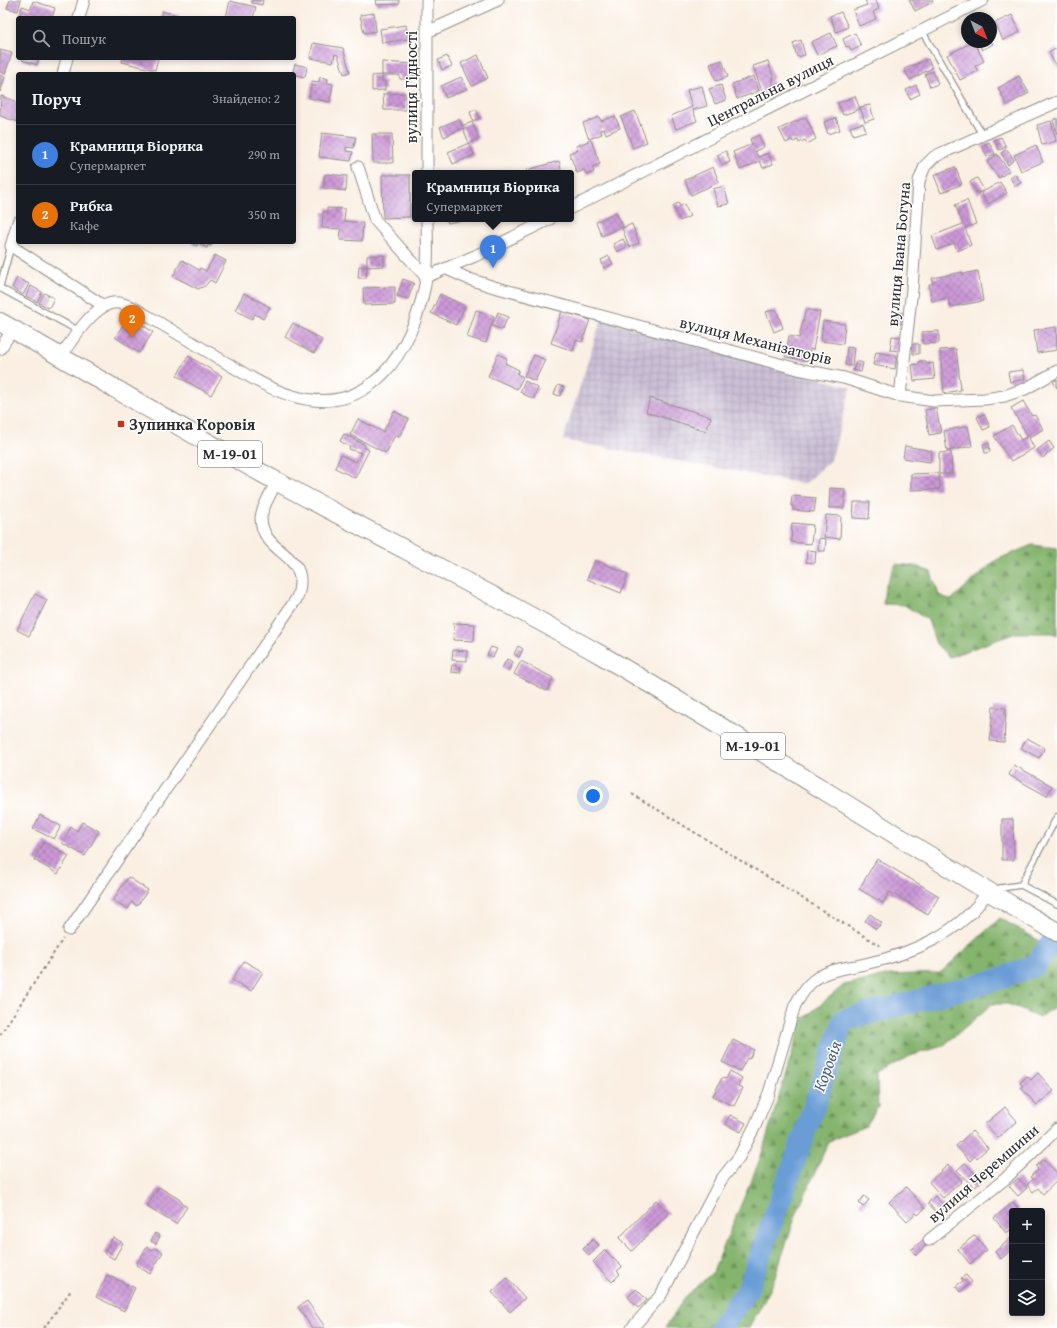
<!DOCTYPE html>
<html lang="uk">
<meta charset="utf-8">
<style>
body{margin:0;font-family:"Gentium Book Plus",serif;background:#20242c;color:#f1f3f6}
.controls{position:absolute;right:12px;bottom:12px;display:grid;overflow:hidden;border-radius:4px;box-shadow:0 2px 6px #0003}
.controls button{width:36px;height:36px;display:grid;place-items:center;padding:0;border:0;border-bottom:1px solid #363941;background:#171b24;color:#f1f3f6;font:20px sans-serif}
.compass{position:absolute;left:961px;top:12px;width:36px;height:36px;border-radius:50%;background:#171b24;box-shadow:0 2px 6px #0003;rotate:138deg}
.you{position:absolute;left:593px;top:796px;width:14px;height:14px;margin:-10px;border:3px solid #fff;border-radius:50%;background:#1a73e8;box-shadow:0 0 0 6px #1a73e833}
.badge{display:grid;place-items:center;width:26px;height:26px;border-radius:50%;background:#c8321e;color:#fff;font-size:13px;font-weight:700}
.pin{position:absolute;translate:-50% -33px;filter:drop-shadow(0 1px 2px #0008)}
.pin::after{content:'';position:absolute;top:21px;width:14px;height:12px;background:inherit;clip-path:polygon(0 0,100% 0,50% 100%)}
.popup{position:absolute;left:412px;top:170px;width:162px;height:52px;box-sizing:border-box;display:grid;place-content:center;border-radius:4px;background:#171b24;filter:drop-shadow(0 1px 3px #0005);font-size:13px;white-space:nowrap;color:#9ea1a6}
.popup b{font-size:15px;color:#f1f3f6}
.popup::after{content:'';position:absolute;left:50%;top:100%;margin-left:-8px;border:8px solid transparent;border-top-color:#171b24}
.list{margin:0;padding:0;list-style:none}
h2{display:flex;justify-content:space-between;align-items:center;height:52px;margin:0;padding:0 16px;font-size:17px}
h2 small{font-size:13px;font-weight:400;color:#9ea1a6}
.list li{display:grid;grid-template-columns:26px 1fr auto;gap:12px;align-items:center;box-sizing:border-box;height:60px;padding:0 16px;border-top:1px solid #363941}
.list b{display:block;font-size:15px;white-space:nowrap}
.list p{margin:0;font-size:13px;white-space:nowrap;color:#9ea1a6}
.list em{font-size:13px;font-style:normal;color:#9ea1a6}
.icon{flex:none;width:22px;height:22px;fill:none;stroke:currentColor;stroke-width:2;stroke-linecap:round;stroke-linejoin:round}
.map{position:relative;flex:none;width:1057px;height:1328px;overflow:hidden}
.search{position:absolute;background:#171b24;box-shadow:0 2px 6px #0003;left:16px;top:16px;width:280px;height:44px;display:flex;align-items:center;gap:10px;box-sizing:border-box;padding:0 14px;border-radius:4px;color:#9ea1a6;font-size:15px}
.panel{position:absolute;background:#171b24;box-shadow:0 2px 6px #0003;left:16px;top:72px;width:280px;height:172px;border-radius:4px}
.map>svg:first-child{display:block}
.industrial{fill:url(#industrial-grid)}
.forest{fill:url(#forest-firs);stroke:#58704c}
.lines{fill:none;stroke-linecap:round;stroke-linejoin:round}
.river{stroke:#6b9dd6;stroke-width:22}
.building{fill:url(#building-cross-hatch)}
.lane-casing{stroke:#928d86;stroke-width:8}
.street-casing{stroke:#928d86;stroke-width:13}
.primary-casing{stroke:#928d86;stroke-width:20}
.path{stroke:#928d86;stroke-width:2;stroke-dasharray:3 3;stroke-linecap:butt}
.lane{stroke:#fff;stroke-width:5.5}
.street{stroke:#fff;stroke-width:11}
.primary{stroke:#fff;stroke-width:18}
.poi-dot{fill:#c8321e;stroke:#fff;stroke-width:1.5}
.labels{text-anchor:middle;stroke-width:3;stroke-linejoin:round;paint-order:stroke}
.shield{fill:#fff;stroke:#6b6b6b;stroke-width:1}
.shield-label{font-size:15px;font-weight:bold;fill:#2b2b2b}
.street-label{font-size:16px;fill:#2b2b2b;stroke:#fff}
.poi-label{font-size:16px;font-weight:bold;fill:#2b2b2b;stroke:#fff;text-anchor:start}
.water-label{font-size:17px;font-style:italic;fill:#485e78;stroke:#fff}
</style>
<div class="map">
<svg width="1057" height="1328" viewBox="0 0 1057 1328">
<defs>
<pattern id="industrial-grid" width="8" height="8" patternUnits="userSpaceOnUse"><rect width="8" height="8" fill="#cbbfd5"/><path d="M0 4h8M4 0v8" fill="none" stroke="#aea4b7"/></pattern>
<pattern id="forest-firs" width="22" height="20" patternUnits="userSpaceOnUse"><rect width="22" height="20" fill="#85b46d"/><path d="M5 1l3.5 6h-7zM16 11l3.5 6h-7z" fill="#6d935a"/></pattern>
<pattern id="building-cross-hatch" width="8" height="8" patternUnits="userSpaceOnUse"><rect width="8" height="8" fill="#cc99d8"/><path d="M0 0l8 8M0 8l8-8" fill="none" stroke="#a67daf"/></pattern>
</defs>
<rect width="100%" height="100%" fill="#fff"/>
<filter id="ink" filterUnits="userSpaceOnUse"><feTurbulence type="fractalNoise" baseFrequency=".025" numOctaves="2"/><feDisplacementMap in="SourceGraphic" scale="8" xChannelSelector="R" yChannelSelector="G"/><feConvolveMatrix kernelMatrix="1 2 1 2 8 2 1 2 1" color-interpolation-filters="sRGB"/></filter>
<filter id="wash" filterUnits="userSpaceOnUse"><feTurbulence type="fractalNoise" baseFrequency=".012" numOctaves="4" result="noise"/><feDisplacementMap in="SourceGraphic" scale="16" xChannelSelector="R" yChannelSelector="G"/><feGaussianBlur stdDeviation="0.9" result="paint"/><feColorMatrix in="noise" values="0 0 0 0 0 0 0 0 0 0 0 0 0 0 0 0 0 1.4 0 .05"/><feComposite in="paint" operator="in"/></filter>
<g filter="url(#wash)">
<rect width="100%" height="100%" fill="#faefe2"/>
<!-- industrial -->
<path class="industrial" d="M601,320L851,387L831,460L805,484L563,440Z"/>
<!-- forest -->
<path class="forest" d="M1032,545L1057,548V635L1052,633H1016L949,657L936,644L928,620L904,605L883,604L885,586L896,564L915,566L931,572L939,595L951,600L996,560Z
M1000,918L1057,951V1005L1039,1018L1008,1004H992L943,1046L910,1056L877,1075L878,1107L866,1126L829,1141L796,1215L771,1288L749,1328H665L685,1297L713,1272L760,1159L802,1020L844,985L890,975L940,973Z"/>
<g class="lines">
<!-- river -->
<path class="river" d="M720,1328L747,1291L801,1144L844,1020L993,981L1035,966L1057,935"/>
</g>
<g id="blocks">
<!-- building -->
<path class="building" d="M10,0H21L18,11L7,8Z
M252,0H263L262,5L252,3Z
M376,0H399V4L377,5Z
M865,0H876L879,9L873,12L876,19L859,26L853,10L867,5Z
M909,0H932L933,2L915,11Z
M33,1L55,8L52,18H19L22,6L31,9Z
M230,1L256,7L253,18L226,17Z
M162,11L180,16L179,18H160Z
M841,12L848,27L836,32L830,16Z
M374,13L376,31L364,33L360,15Z
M1012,15L1020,32L1003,40L995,23Z
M406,25L408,39L382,43L380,29Z
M831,33L837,46L817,55L811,42Z
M855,33L861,46L851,51L849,46L846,47L843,39Z
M801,40L805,55L797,57L793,43Z
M973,42H974L984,61L975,66L978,71L960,80L947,55Z
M978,42H992L993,44L982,50Z
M313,43L343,48L350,72L344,74L338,55L335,54L333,62L310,58Z
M1057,48V68L1049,53Z
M0,50L12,53L5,74L0,72Z
M478,55L488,78L472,86L461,63Z
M447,56L452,66L442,70L438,60Z
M23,58H39L37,65L22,60Z
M123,58H158L155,70L122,62Z
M928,59L932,68L910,80L904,69Z
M722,60L728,77L716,81L710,64Z
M768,61L774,79H772L775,89L763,94L753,66Z
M382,62L415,64L416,79H400L399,75H382V81H385V90L372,91V76L382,75Z
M295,64L307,67L305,77L292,74Z
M933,71L938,84L930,87L925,74Z
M0,75L5,77L0,92Z
M754,76L759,91L737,99L732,84Z
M1019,76L1029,93L1007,105L998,88Z
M320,77L328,79L327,83L333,84L330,102L309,98L312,81L319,82Z
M461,77L467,89L446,98L441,86Z
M721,85L726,100L715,104L709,89Z
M916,85L920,94L910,99L906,90Z
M702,86L707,106L693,110L697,121L676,129L671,116L692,107L687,90Z
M405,93L406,110H384L383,94Z
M1,96L18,102V122L0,116Z
M855,96L860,109L843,115L838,103Z
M870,105L874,119L865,122L860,107Z
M476,109L480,118L473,121L470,112Z
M635,111L647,142L633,148L621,117Z
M615,116L620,128L606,134L604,129L600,130L602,134L589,139L583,123L599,117L601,121Z
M806,117L816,139L807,144L805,140L799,143L798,140L793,142L792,140L786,143L779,129Z
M836,118L840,130L828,134L824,122Z
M1057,118V134L1053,120Z
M459,119L462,126L472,122L479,139L469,143L463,128L444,137L440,127Z
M1051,121L1056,141L1042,145L1037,125Z
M863,123L866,131L853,135L850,127Z
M322,133L356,137L354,148L346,147V151L353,152L351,161L319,157Z
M372,134H392L393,163H373Z
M759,135L764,147L755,151L758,157L768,153L773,164L763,168L760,161L740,170L733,152L752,144L750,139Z
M1001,137L1006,147L999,150L994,140Z
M591,140L600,164L592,167L594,172L587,175L584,170L577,173L569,153L578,150L576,146Z
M989,142L995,154L987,157L982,146Z
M469,143L474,155L453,164L448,152Z
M1036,145L1043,162L1021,171L1014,155Z
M1007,149L1014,160L1008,165L1001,153Z
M726,151L730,162L722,165L717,155Z
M997,154L1009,171L999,178L987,162Z
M559,161L562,173H528L527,170Z
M713,167L719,182L691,195L685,180Z
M955,167L962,184L941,193L934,175Z
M325,174L347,176L346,191L323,188Z
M1015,174L1021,183L1015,186L1010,177Z
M382,175H410V217L383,218Z
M977,178L984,190L977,194L970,182Z
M1000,182L1007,193L988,204L981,193Z
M724,186L729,204L718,206L713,189Z
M967,200L976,224L965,228L971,245L957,251L954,243L937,250L932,236L963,224L955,205Z
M678,203L680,206L684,204L690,216L680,221L673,206Z
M327,208L345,209L344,221L363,223L362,241L340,240L341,229L322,228L323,212H327Z
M616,212L623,226L602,236L596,222Z
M447,219H463V220L448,223Z
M632,224L639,243L629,247L622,228Z
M623,239L627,247L617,252L613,244Z
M190,242H214L211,246L208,245L207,248L198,243L197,246Z
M215,255L226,261L215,283L210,280L205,286L198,289L173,276L182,260L199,270L200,268L206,271Z
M384,255V266L367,267V256Z
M609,256L613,264L604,268L601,260Z
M359,266L367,267L366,278H358Z
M978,271L983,301L950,307L948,298L932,301L929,284H933L932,278L963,272V274Z
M17,278L29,284L23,295L12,288Z
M403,279L414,283L408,299L397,296Z
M31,286L42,292L37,302L26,296Z
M395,287V304L364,305L363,288Z
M44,293L54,298L49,308L39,303Z
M244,293L270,307L263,319L255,314L252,319L235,310Z
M440,294L465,306L456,325L431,313Z
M776,309L783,328L774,332L766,312Z
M806,309L820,312L813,350L810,349L808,361L785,357L789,336L799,338Z
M476,310L494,316L486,343L467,337Z
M562,311L590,320L582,342L576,340L573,351L551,343Z
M498,312L508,317L502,330L492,326Z
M896,312L903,313L902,324L895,323Z
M129,316L153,332L139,353L115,337Z
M823,321L845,324L843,344L821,341Z
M293,323L322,340L314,353L285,337Z
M1056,327L1057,350L1037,353L1034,330Z
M939,331V343L923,344L922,332Z
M892,336L901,337L899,351L890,350Z
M913,344H919V354H913Z
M847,347L854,348L852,366L845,365Z
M956,349L961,390L944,393L940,350Z
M876,352L897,356L895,369L873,365Z
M498,354L507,358L505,363L519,370L517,374L523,377L517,389L488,376Z
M534,355L545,360L535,381L524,376Z
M188,356L222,376L211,395L177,376Z
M856,361L863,363L861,372L853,370Z
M919,361H926V364L933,363L935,379L914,381L912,365L919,364Z
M1023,370L1025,379L1010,382L1008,372Z
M1057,379V388L1053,382Z
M525,381L538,388L533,399L520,392Z
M558,385L564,387L560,396L554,394Z
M650,398L711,417L706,431L646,412Z
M1023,401L1032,416L1035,415L1043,429L1029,438L1034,448L1011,461L994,436L1012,425L1021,440L1028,436L1011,408Z
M936,408L941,433L929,435L925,410Z
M394,411L409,419L399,437L395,435L386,453L350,435L358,419L383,432Z
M984,414L990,427L983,430L977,417Z
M968,426L972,446L947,451L944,431Z
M344,434L365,445L364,447L369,450L355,478L335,468L341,455L356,462L361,453L349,449L350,447L340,441Z
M1049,441L1054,448L1043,458L1037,450Z
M989,443L990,452L985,453L983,444Z
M905,446L932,451L930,462L903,458Z
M951,452L952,474H939L940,489L911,490V474L939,473V453Z
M830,488L845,489L844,508H829Z
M792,496L816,498L814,512L793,510V506H791Z
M854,502H870L869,519L853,518Z
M826,515L841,516L840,539L824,537Z
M792,523L813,525L811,544L791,542Z
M819,538L826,539L825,551H818Z
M807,550L816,551L815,563L806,562Z
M595,560L628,574L621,593L587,579Z
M35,594L47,600L29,636L17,630Z
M454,623L475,624L474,641L453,640Z
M518,646L523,649L519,657L514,654Z
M491,647L497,649L493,657L487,655Z
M453,650L467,651V661L452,660Z
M507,659L513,662L508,671L502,668Z
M521,661L553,678L547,691L514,674Z
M452,665L461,667L460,673L451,672Z
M993,707L1006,708L1004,742L990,741Z
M1027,738L1045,748L1039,758L1021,748Z
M1014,765L1052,786L1047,796L1009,775Z
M40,815L61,826L54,839L33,829Z
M1002,819H1013L1014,860H1002Z
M82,822L99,831L85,856L62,843L71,827L77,831Z
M44,842L69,856L58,874L34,860Z
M877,859L939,896L928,915L890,892L883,903L859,889Z
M128,877L148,890L137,906L132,902L128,909L113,900Z
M870,914L882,923L876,929L865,921Z
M244,961L263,972L251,991L232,980Z
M733,1040L754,1050L749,1059L747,1058L740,1071L722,1062Z
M730,1071L742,1078L738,1086L743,1088L734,1106L713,1096L722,1078L726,1079Z
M1038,1073L1054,1091L1037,1105L1021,1088L1023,1086L1020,1083L1027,1076L1031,1080Z
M1005,1107L1017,1121L998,1138L985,1124Z
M730,1115L746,1123L741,1132L725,1124Z
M972,1131L988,1148L977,1158L975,1156L970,1161L956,1146Z
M1044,1159L1057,1173V1181L1043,1194L1038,1188L1033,1192L1027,1185L1033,1179L1030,1177L1038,1170L1036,1166Z
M965,1163L982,1181L974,1188L957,1170Z
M948,1165L962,1181L943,1198L929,1182Z
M1018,1178L1027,1188L1018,1196L1009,1186Z
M159,1187L182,1201L181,1202L187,1207L176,1224L147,1207Z
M906,1187L925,1208L918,1215L916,1213L907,1221L889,1202Z
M864,1196L869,1200L863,1207L859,1203Z
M935,1196L947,1209L940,1216L928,1203Z
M656,1200L669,1213L632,1251L619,1238Z
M1013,1202L1020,1211H1012V1229L1006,1233L994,1218Z
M155,1233L160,1236L156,1244L151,1241Z
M975,1235L987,1250L970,1264L958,1249Z
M113,1237L123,1243L114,1259L104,1253Z
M1012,1237V1249L1001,1259L995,1252Z
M593,1239L599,1245L589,1256L583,1249Z
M924,1239L928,1244L916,1255L911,1250Z
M147,1247L153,1250L155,1248L163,1252L150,1274L136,1265Z
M605,1250L622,1267L617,1271L620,1274L612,1282L593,1262Z
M107,1275L135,1288L124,1311L96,1297Z
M966,1275L972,1282L960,1292L956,1286L963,1281L961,1278Z
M507,1278L525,1298L510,1312L492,1292Z
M636,1289L647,1300L638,1308L628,1297Z
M307,1301L325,1327L323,1328H312L298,1307Z"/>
</g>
</g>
<g filter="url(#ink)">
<use href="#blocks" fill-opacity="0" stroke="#928d86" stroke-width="1"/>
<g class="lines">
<!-- lane casing -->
<g class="lane-casing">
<path id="lane" d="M922,31L983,136
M0,286L11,246
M0,288L79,331
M1021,885L1057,817
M994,889L1021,885L1057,904"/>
</g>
<!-- street casing -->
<g class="street-casing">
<path id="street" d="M427,0V173
M79,18L84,0
M427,32L498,0
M63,74L67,58
M358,167L375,220L426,277
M571,208L983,0
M18,222L11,246L104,306
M447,269L469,279L494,287L798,369L844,378L900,396L934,401L985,399L1004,396L1025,389L1057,371
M426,277L475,256L550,219
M0,349L13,329
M61,356C72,340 93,306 113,303C120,302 127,305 134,308C165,326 195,344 225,362C247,375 268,389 293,396C370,419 412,351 425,285C429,264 427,241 427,219
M900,396L912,289L919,181L925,166L934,157L942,153L1057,102
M69,930L297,598C313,551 262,557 261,518C261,509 273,489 277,481
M929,1240L1005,1179L1057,1129
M632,1328L661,1295L721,1180L739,1157L755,1126L769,1093L795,1005C800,997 805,987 813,981C827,969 848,968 865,964C911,954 962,933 988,891"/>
</g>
<!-- primary casing -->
<g class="primary-casing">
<path id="primary" d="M0,322C92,374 183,430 276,481C384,540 494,594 601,655C755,744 903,843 1057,932"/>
</g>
<!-- path -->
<path class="path" d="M632,794L882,947
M0,1035L63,939
M44,1328L72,1289"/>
<!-- lane -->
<use href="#lane" class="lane"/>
<!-- street -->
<use href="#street" class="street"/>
<!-- primary -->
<use href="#primary" class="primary"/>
</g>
</g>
<!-- markers -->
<rect class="poi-dot" x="117" y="420" width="8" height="8" rx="2"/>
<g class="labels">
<!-- shield labels -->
<g class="shield">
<rect x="198" y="441" width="64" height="26" rx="3"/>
<rect x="721" y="733" width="64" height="26" rx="3"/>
</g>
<g class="shield-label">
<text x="230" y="459">М-19-01</text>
<text x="753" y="751">М-19-01</text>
</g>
<!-- street labels -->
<g class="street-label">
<text transform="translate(411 87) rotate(-90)" y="6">вулиця Гідності</text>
<text transform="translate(770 90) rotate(-27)" y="6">Центральна вулиця</text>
<text transform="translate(898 254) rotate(-85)" y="6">вулиця Івана Богуна</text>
<text transform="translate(756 340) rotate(14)" y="6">вулиця Механізаторів</text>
<text transform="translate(983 1173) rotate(-41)" y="6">вулиця Черемшини</text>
</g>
<!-- poi labels -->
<g class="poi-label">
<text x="129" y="430">Зупинка Коровія</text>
</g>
<!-- water labels -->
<g class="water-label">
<text transform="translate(827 1066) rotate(-70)" y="6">Коровія</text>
</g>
</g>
</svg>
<div class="controls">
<button>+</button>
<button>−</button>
<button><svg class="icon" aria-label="layers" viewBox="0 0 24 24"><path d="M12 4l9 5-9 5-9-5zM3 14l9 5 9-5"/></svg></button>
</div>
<svg class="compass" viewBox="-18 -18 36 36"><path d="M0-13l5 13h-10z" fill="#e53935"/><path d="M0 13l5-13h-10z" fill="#9ea1a6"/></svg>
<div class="you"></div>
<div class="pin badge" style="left:493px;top:268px;background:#3f7fe0">1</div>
<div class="popup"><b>Крамниця Віорика</b>Супермаркет</div>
<div class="pin badge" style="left:132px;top:338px;background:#e8710a">2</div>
<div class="search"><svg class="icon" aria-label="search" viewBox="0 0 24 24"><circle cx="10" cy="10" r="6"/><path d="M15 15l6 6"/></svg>Пошук</div>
<section class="panel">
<h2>Поруч<small>Знайдено: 2</small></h2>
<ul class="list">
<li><span class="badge" style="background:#3f7fe0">1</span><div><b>Крамниця Віорика</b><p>Супермаркет</p></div><em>290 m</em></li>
<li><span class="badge" style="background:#e8710a">2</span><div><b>Рибка</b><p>Кафе</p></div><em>350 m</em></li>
</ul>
</section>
</div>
